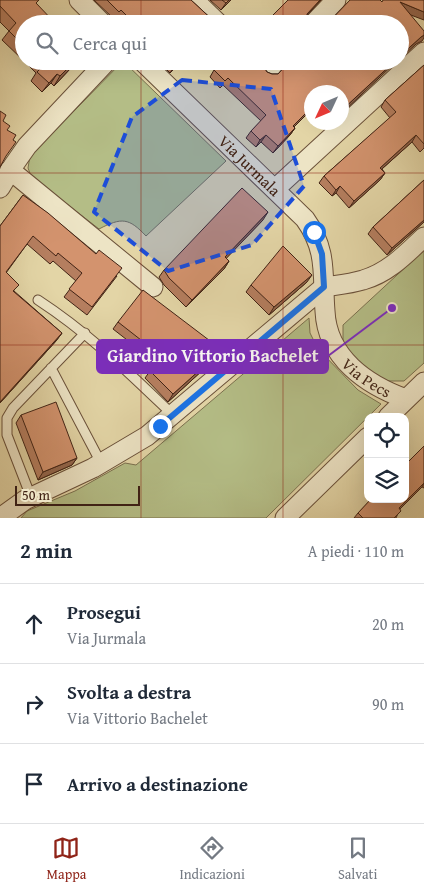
<!DOCTYPE html>
<html lang="it">
<meta charset="utf-8">
<style>
body{margin:0;font-family:"Gentium Book Plus",serif;background:#f2f2f3;color:#1f2937}
.controls{position:absolute;right:15px;bottom:15px;display:grid;overflow:hidden;border-radius:10px;box-shadow:0 5px 20px #0002}
.controls button{width:45px;height:45px;display:grid;place-items:center;padding:0;border:0;border-bottom:1px solid #e0e1e3;background:#fff;color:#1f2937;font:25px sans-serif}
.compass{position:absolute;left:304px;top:85px;width:45px;height:45px;border-radius:50%;background:#fff;box-shadow:0 5px 20px #0002;rotate:226deg}
.scale{position:absolute;left:15px;bottom:12px;width:125px;box-sizing:border-box;padding-left:5px;border:2px solid #412315;border-top:0;font-size:14px;line-height:18px;white-space:nowrap;color:#412315;-webkit-text-stroke:4px #ede4c5;paint-order:stroke}
.stop{position:absolute;width:15px;height:15px;margin:-11px;border:4px solid #1a73e8;border-radius:50%;background:#fff}
.stop.end{background:#1a73e8;border-color:#fff;box-shadow:0 1px 5px #0008}
.list{margin:0;padding:0;list-style:none}
h2{display:flex;justify-content:space-between;align-items:center;height:65px;margin:0;padding:0 20px;font-size:21px}
h2 small{font-size:16px;font-weight:400;color:#747a83}
.list li{display:grid;grid-template-columns:32px 1fr auto;gap:15px;align-items:center;box-sizing:border-box;height:80px;padding:0 20px;border-top:1px solid #e0e1e3}
.list b{display:block;font-size:19px;white-space:nowrap}
.list p{margin:0;font-size:16px;white-space:nowrap;color:#747a83}
.list em{font-size:16px;font-style:normal;color:#747a83}
.icon{flex:none;width:28px;height:28px;fill:none;stroke:currentColor;stroke-width:2;stroke-linecap:round;stroke-linejoin:round}
.map{position:relative;flex:none;width:424px;height:518px;overflow:hidden}
.search{position:absolute;background:#fff;box-shadow:0 5px 20px #0002;left:15px;right:15px;top:15px;height:55px;display:flex;align-items:center;gap:12px;box-sizing:border-box;padding:0 18px;border-radius:28px;color:#747a83;font-size:19px}
.sheet{height:305px;background:#fff}
nav{display:flex;justify-content:space-around;align-items:center;box-sizing:border-box;height:70px;border-top:1px solid #e0e1e3;background:#fff;font-size:14px;color:#747a83}
nav a{display:grid;justify-items:center;gap:2px}
nav .on{color:#8f2418}
.map>svg:first-child{display:block}
.green{fill:#b4bd86;stroke:#7a704e}
.lines{fill:none;stroke-linecap:round;stroke-linejoin:round}
.service-casing{stroke:#6a5039;stroke-width:11}
.minor-casing{stroke:#6a5039;stroke-width:21}
.service{stroke:#ede4c5;stroke-width:9}
.minor{stroke:#ede4c5;stroke-width:19}
.wall{fill:#b57e5f;stroke:#412315}
.shaded-wall{fill:#94674d;stroke:#412315}
.building{fill:#d3936e;stroke:#412315}
.route{stroke:#1a73e8;stroke-width:6}
.marked{fill:#1d4ed8;fill-opacity:0.2;stroke:#1d4ed8;stroke-width:4;stroke-dasharray:10 6;stroke-linejoin:round}
.grid{fill:none;stroke:#8f2418;stroke-width:1;stroke-opacity:0.55}
.labels{text-anchor:middle;stroke-width:4;stroke-linejoin:round;paint-order:stroke}
.street-label{font-size:16px;fill:#412315;stroke:#ede4c5}
.leader{fill:none;stroke:#7b2cbf;stroke-width:2}
.callout-dot{fill:#7b2cbf;stroke:#ede4c5;stroke-width:2}
.callout{fill:#7b2cbf;stroke:#7b2cbf;stroke-width:2}
.callout-label{font-size:18px;text-anchor:middle;font-weight:bold;fill:#fff}
</style>
<div class="map">
<svg width="424" height="518" viewBox="0 0 424 518">
<rect width="100%" height="100%" fill="#e3d5a6"/>
<filter id="stains"><feTurbulence type="fractalNoise" baseFrequency=".004" numOctaves="4"/><feColorMatrix values="0 0 0 0 .2 0 0 0 0 .09 0 0 0 0 .02 0 0 0 .5 -.17"/></filter>
<radialGradient id="worn" r=".72"><stop offset=".6" stop-color="#630" stop-opacity="0"/><stop offset="1" stop-color="#630" stop-opacity=".3"/></radialGradient>
<!-- green -->
<path class="green" d="M123,61L226,161L146,236C129,218 122,217 99,229L31,176L28,168L30,156Z
M424,250V363L404,381H386L371,373L356,361L343,345V325Z
M309,318L310,333L318,349L358,390L381,404L266,518H21L27,511L75,491L125,463L136,465Z"/>
<g class="lines">
<!-- service casing -->
<g class="service-casing">
<path id="service" d="M38,300C90,334 128,372 173,415
M51,368L101,463
M31,497L7,435V418L13,408L85,333"/>
</g>
<!-- minor casing -->
<g class="minor-casing">
<g id="minor">
<path d="M79,0L103,24"/>
<path d="M194,0L219,24"/>
<path d="M313,24L336,0"/>
<path id="s1" d="M142,61L305,219C328,251 322,275 325,311C327,358 367,385 406,399"/>
<path d="M269,70L277,61"/>
<path d="M10,170L153,287"/>
<path d="M0,188L13,166L27,146L107,61"/>
<path d="M275,189L424,52"/>
<path d="M388,417L424,382"/>
<path d="M0,518L25,500L93,468L147,436L324,287C337,285 350,284 363,280C388,273 406,254 424,237"/>
<path d="M285,518L368,437"/>
</g>
</g>
<!-- service -->
<use href="#service" class="service"/>
<!-- minor -->
<use href="#minor" class="minor"/>
</g>
<!-- wall -->
<path class="wall" d="M0,0L37,4L24,24V61L2,40L9,31L0,22Z
M94,0H191L217,24H123L116,17L114,19Z
M210,0H231L221,10Z
M24,61H75L70,69L54,86L51,83L42,92L31,81L36,73Z
M158,61H189L185,66L181,62L170,73Z
M288,61H397L312,92V115L309,112L294,127L295,128L290,135L273,153L261,142L256,147L246,138L251,131L261,121L223,85L220,88L210,77L214,70L263,66L267,72L272,74H278L287,64Z
M424,65V148L420,152L412,142L382,169L385,173L380,180L349,208L336,193L332,196L319,183L324,176L390,118L381,107L385,100Z
M318,122H331L324,129Z
M424,180V222L387,255L368,234L373,227Z
M23,195L117,276L87,315L64,297L76,281L53,261L50,264L27,244L6,273L14,291L62,333L56,341L0,403V226Z
M263,220L226,258L229,261L224,269L186,307L164,285L159,277L164,270Z
M307,282L269,315L246,292L251,285Z
M118,322L217,357L168,402L145,378L150,371L158,364L113,329Z
M21,415L77,458L72,465L38,480L16,423Z
M424,446V488L422,487L400,509L396,518H354L358,513Z"/>
<!-- shaded-wall -->
<path class="shaded-wall" d="M229,0H231L221,10L226,3Z
M320,0H321L302,21L307,14Z
M400,2L424,12V20L395,9Z
M424,35V38L422,41L416,44L400,59V56L421,37Z
M75,61L70,69L54,86L60,76Z
M179,61H181L170,73L175,66Z
M395,61H397L342,113V110Z
M57,74L51,83L42,92L49,83Z
M312,107L309,112L288,133L293,126Z
M295,128L290,135L273,153L278,146Z
M266,135L261,142L256,147L260,140Z
M416,135L412,142L375,175L380,168Z
M385,173L380,180L349,208L354,201Z
M340,186L336,193L332,196L336,190Z
M268,212L263,220L220,265L225,257Z
M424,220V222L387,255L392,248Z
M229,261L224,269L186,307L192,300Z
M312,275L307,282L269,315L274,307Z
M62,333L56,341L0,403V402Z
M222,350L217,357L168,402L173,394Z
M77,458L72,465L38,480L43,472Z
M424,483L422,487L394,515L399,508Z"/>
<!-- building -->
<path class="building" d="M0,0H39L36,3L56,24H24V46L9,31L16,23L0,6Z
M107,0H191L217,24H135L121,10L119,12Z
M222,0H229L226,3Z
M288,0H320L307,14V20L309,24H264Z
M350,0H380L382,2L383,0H424V12L400,2L424,31V35L421,37L400,56V24H327Z
M40,61H75L60,76L57,74L49,83L37,72L44,65Z
M171,61H179L175,66Z
M223,61H263V66L267,72L272,74H278L290,61H395L342,110V92H312V107L293,126L295,128L278,146L266,135L260,140L251,131L266,115L228,78L225,81L214,70Z
M424,65V144L416,135L380,168L385,173L354,201L340,186L336,190L324,176L396,112L385,100Z
M0,111L6,115L3,121L10,126L7,130L16,135L13,140L16,142L6,156L0,167Z
M424,180V220L392,248L373,227Z
M242,188L268,212L225,257L229,261L192,300L169,278L164,270Z
M23,195L48,213L96,254L99,250L122,268L92,307L69,289L82,273L58,253L56,256L33,236L6,272L19,285L13,291L62,333L0,402V226Z
M283,246L312,275L274,307L251,285Z
M143,290L222,350L173,394L150,371L164,358L118,322Z
M56,402L77,458L43,472L21,415Z
M424,446V483L399,508L401,511L394,518H363L358,513L371,499H405V465Z"/>
<g class="lines">
<!-- route -->
<path class="route" d="M160,426L324,287L322,254L314,232"/>
</g>
<!-- marked area -->
<path class="marked" d="M182,80L271,89L304,186L252,245L168,271L94,212L132,117Z"/>
<!-- grid -->
<path class="grid" d="M141,0V24M283,0V24M141,61V518M283,61V518M0,173H424M0,345H424"/>
<g class="labels">
<!-- street labels -->
<g class="street-label">
<text dy="6" stroke="none"><textPath href="#s1" startOffset="150">Via Jurmala</textPath></text>
<text dy="6" stroke="none"><textPath href="#s1" startOffset="405">Via Pecs</textPath></text>
</g>
</g>
<!-- callouts -->
<path class="leader" d="M392 308L328 356"/>
<circle class="callout-dot" cx="392" cy="308" r="5"/>
<rect class="callout" x="97" y="340" width="231" height="33" rx="5"/>
<g class="callout-label">
<text x="213" y="362">Giardino Vittorio Bachelet</text>
</g>
<rect width="100%" height="100%" filter="url(#stains)"/>
<rect width="100%" height="100%" fill="url(#worn)"/>
</svg>
<div class="controls">
<button><svg class="icon" aria-label="locate" viewBox="0 0 24 24"><circle cx="12" cy="12" r="6"/><path d="M12 2v4M12 18v4M2 12h4M18 12h4"/></svg></button>
<button><svg class="icon" aria-label="layers" viewBox="0 0 24 24"><path d="M12 4l9 5-9 5-9-5zM3 14l9 5 9-5"/></svg></button>
</div>
<svg class="compass" viewBox="-18 -18 36 36"><path d="M0-13l5 13h-10z" fill="#e53935"/><path d="M0 13l5-13h-10z" fill="#747a83"/></svg>
<div class="scale">50 m</div>
<div class="stop" style="left:314px;top:232px"></div>
<div class="stop end" style="left:160px;top:426px"></div>
<div class="search"><svg class="icon" aria-label="search" viewBox="0 0 24 24"><circle cx="10" cy="10" r="6"/><path d="M15 15l6 6"/></svg>Cerca qui</div>
</div>
<section class="sheet">
<h2>2 min<small>A piedi · 110 m</small></h2>
<ul class="list">
<li><svg class="icon" aria-label="ahead" viewBox="0 0 24 24"><path d="M12 20V5M6 11l6-6 6 6"/></svg><div><b>Prosegui</b><p>Via Jurmala</p></div><em>20 m</em></li>
<li><svg class="icon" aria-label="right" viewBox="0 0 24 24"><path d="M7 20v-9h11M14 6l5 5-5 5"/></svg><div><b>Svolta a destra</b><p>Via Vittorio Bachelet</p></div><em>90 m</em></li>
<li><svg class="icon" aria-label="arrive" viewBox="0 0 24 24"><path d="M6 21V4h12l-3 4 3 4H6"/></svg><div><b>Arrivo a destinazione</b></div></li>
</ul>
</section>
<nav>
<a class="on"><svg class="icon" aria-label="map" viewBox="0 0 24 24"><path d="M3 6l6-2 6 2 6-2v14l-6 2-6-2-6 2zM9 4v14M15 6v14"/></svg>Mappa</a>
<a><svg class="icon" aria-label="directions" viewBox="0 0 24 24"><path d="M12 3l9 9-9 9-9-9zM9 14v-3h6M13 9l2 2-2 2"/></svg>Indicazioni</a>
<a><svg class="icon" aria-label="saved" viewBox="0 0 24 24"><path d="M7 4h10v16l-5-4-5 4z"/></svg>Salvati</a>
</nav>
